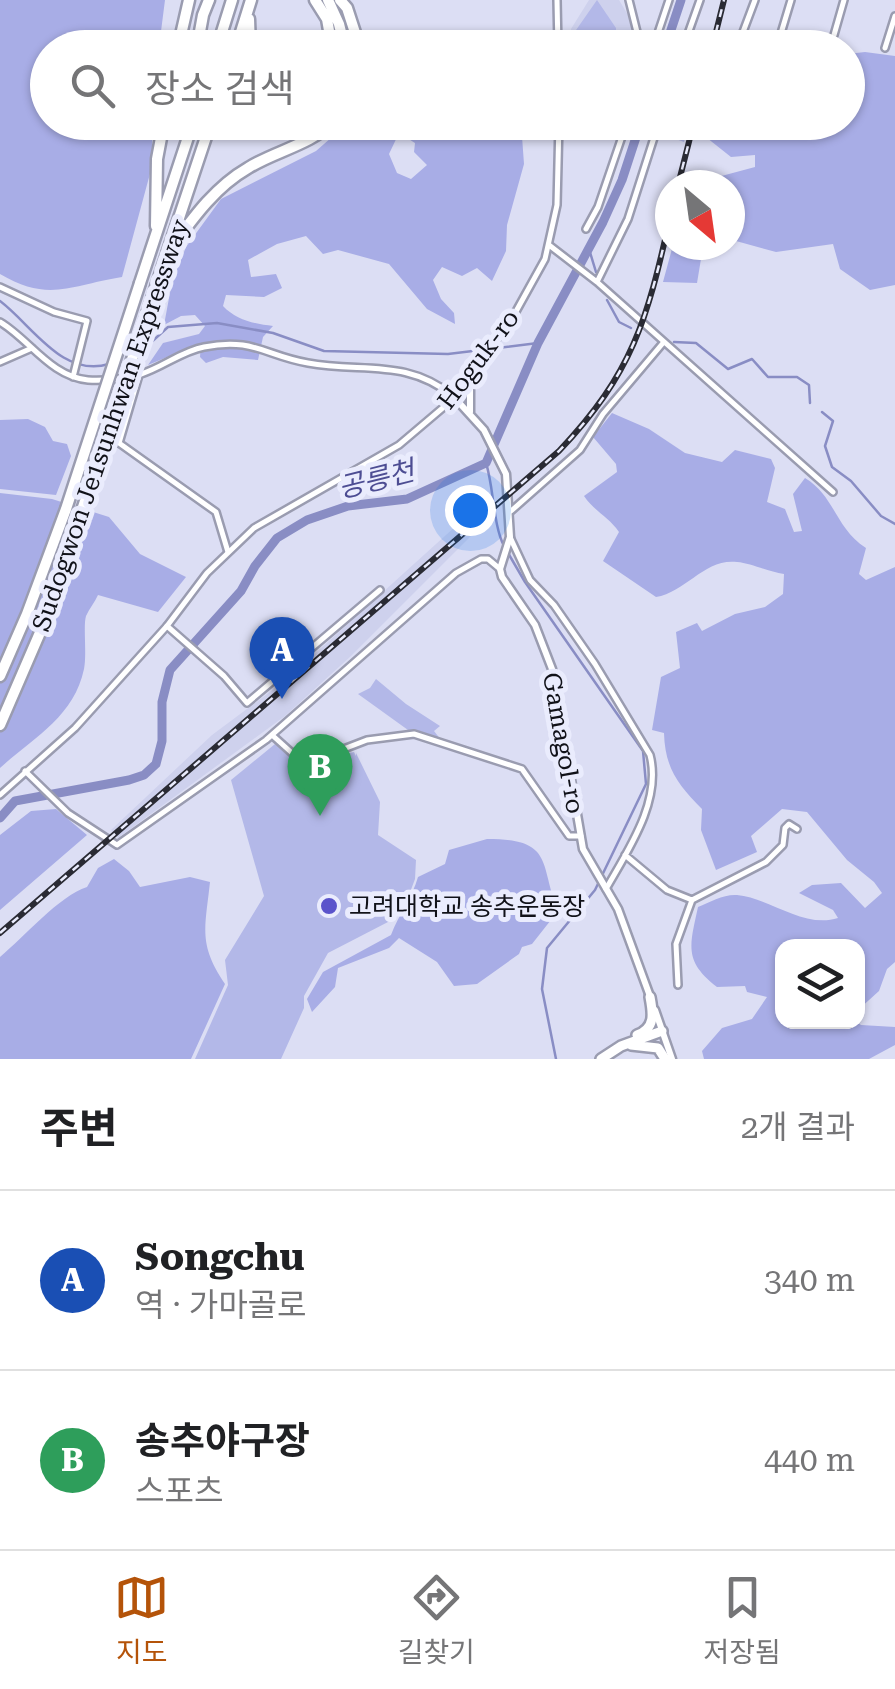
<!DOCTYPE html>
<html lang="ko">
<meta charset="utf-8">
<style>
body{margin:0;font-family:"Roboto Serif","Noto Sans KR",serif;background:#f2f2f2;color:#202124}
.controls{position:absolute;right:30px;bottom:30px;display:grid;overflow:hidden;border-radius:20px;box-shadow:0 2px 8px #0004}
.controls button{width:90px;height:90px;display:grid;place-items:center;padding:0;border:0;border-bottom:2px solid #e0e0e0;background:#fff;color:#202124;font:50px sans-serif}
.compass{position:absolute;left:655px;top:170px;width:90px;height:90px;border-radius:50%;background:#fff;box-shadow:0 2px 8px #0004;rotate:151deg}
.you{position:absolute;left:470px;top:510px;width:35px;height:35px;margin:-25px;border:8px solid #fff;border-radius:50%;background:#1a73e8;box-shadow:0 0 0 15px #1a73e833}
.badge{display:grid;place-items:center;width:65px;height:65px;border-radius:50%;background:#b45309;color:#fff;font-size:32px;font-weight:700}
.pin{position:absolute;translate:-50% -82px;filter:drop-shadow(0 2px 5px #0008)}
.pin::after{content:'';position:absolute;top:52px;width:35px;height:30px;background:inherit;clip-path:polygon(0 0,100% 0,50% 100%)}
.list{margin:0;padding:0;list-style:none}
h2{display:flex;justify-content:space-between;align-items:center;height:130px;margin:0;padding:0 40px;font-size:42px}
h2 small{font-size:32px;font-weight:400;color:#757577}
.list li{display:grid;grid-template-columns:65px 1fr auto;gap:30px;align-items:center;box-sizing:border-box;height:180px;padding:0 40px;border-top:2px solid #e0e0e0}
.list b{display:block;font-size:38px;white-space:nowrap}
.list p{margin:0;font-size:32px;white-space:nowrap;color:#757577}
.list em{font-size:32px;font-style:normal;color:#757577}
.icon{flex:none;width:55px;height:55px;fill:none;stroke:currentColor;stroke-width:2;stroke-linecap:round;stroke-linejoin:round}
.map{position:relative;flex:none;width:895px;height:1059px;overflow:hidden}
.search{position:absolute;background:#fff;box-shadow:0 2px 8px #0004;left:30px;right:30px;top:30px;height:110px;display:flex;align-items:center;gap:25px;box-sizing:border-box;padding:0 35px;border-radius:55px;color:#757577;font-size:38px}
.sheet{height:490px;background:#fff}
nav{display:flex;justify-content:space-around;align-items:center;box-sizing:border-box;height:140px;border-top:2px solid #e0e0e0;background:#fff;font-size:28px;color:#757577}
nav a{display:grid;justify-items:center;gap:5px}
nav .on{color:#b45309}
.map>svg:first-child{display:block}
.built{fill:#ced1ed}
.green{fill:#b3b8e8}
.forest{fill:#a8ade6;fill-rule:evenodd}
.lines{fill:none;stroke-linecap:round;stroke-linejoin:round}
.stream{stroke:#898dc4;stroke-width:2.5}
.river{stroke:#898dc4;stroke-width:9}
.minor-casing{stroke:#9a9cb0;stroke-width:10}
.tertiary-casing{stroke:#9a9cb0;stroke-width:10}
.secondary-casing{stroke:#9a9cb0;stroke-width:11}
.trunk-casing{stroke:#9a9cb0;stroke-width:14}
.motorway-casing{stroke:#9a9cb0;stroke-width:15}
.minor{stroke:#fff;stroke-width:5}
.tertiary{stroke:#fff;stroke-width:5}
.secondary{stroke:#fff;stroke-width:6}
.trunk{stroke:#fff;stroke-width:9}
.motorway{stroke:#fff;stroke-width:10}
.rail-casing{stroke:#2a2b34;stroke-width:6}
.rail{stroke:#eaecfd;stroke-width:2.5;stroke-dasharray:8;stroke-linecap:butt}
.motorway-bridge-casing{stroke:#9a9cb0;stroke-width:15;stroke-linecap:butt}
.motorway-bridge{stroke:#fff;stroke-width:10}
.poi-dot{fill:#5a53cb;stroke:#eaecfd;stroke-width:4}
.labels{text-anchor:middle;stroke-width:10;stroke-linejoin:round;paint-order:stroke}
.street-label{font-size:25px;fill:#111219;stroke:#eaecfd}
.poi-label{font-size:25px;fill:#111219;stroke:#eaecfd;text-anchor:start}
.water-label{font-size:28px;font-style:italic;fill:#4d4d93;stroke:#eaecfd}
</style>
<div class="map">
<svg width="895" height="1059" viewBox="0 0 895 1059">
<rect width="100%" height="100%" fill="#dcdef4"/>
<!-- built -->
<path class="built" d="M589,0H619L634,25V47H572L571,29Z
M473,519L481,526L351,656L285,716L118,838L111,830L212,735L287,679L457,525Z"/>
<!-- green -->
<path class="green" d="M597,0L616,28V47H574V33Z
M660,123H688L684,142L657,132Z
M376,679L406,704L440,726L434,731L441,740L408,730L358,694L370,688Z
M275,744L289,756C311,752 333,757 354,752L356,756V753L380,802L378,835L416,860L415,879L409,895L388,922L328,953L304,996V1008L281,1059H195L228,985L225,960L264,896L231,780Z"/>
<!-- forest -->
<path class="forest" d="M0,0H165L159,47L48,48V122L153,123L151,170L122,277C71,285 49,303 0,274Z
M865,52L895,56V285L870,290L840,269L833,244L776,252L736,241L730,244V185H688L755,167V155L731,157L702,134L705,123L848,122V54Z
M348,123H521L524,164L507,225L506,251L492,281L477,268L462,276L442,267L433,280L441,299L454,313L455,324L427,309L389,264L338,250L323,254L306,236L277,244L248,260L251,277L276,274L282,288L264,297L226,295L223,306C236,320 255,324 273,326L263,337L258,360L223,357L206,363L200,357L201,343L148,365L163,343L199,334L205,326L195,315L181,316L164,325L172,282L186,247L221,199L316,151ZM399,133L415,143L414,152L427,165L411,179L397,173L389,154Z
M673,245H728L701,259L697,283L663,282Z
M612,413L649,429L685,453L722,462L735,450L771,459L775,468L767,502L785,509L794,532L802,531L793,494L805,478C835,496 835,528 866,548L859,574L866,580L895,567V962L887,969L879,991L858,1010V946H782V1022H857L861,1025L895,1027V1045L869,1059H704L702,1051L722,1028L752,1019L767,997L747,992L745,986L717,987C683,961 690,945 698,907C710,902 724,894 737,895C770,898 804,929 838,918L833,910L799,893L812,885L841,883L865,908L882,893L874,882L847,860L807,812L782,809L751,836L757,852L716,870L701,830L702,809C678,785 665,768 664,733L652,730L661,677L680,668L676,632L697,623L702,631L735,614L765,607L783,594L784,574C768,572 751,563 737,562C705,558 686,592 656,597L603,561L619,532C608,516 595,512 584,496L617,472L616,464L593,437Z
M28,419L45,427L53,441L67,444L71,456L56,495L0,489V420Z
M0,493L52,499L109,517L140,554L186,577L158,612L98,595C95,602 89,609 86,616C83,626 87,654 84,669C74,717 33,738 0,768Z
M56,809L87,835L0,910V835L31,811Z
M487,839C555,839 539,864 558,911L532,944L522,947L519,954L477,984L454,986L437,962L399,938L389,948L338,968L335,987L312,1012L307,999L323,972L391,935C399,914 412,898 418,877L445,864L449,850Z
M114,859L129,871L140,887L190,877L210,882C205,929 198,944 225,984L191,1059H0V957C24,937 59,896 87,887L98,868Z"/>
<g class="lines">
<!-- stream -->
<path class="stream" d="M589,249L596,272
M607,300L619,322L631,328
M0,301C33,326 62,378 109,364
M674,342L696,343L728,369L752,359L768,377H797L809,385L810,403
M136,356L168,327L217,323L273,333L324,351L448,354L538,343
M822,412L833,421L825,446L832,467L851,481L881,516L895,524
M486,463C494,488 493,525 504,546
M508,553L525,582L643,751L646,784L595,890L547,948L542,989L556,1059"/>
<!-- river -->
<path class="river" d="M665,48L681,0
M0,818L15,801L129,780L144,775L156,764L162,741V702L170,670L241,591L255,566L277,538L307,520L348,506L407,499L486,463L538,343L603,222L622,180L641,122"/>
<!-- minor casing -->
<g class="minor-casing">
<path id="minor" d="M629,0L641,48
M834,35L844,0
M779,40L791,0
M653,48L669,0
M683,48L700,0
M737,48L755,0
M885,48L895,16
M586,229L598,207L627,122
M549,245L597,282L833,492
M597,282L628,219L659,122
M0,287L54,312L87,321L73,377
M0,322C29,339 51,377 88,380C103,381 127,379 141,374C163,367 182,351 204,347C253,337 266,356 308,363C362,373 406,358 453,396
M0,362L32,348
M139,375L119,443L216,512L228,552
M511,511L580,450L603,414L663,343
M510,537L530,580L554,605L595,664L650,755C662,801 628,850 606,889
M167,626L224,676L247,703L380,590
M272,735L292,753L341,750L367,740L414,734L522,769L569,836H581
M25,771L68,813L117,845L266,740L456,573L481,559H488L500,569
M625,855L667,890L692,900L676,944L678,985
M692,900L766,862L783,845L785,828L789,824L797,829"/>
</g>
<!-- tertiary casing -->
<g class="tertiary-casing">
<path id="tertiary" d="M557,0L558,48
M0,795L75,728L167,626L207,573L254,528L399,445L445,406L464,384L514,315L545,259L557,205L559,122"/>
</g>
<!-- secondary casing -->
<g class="secondary-casing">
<path id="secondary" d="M470,377V412
M453,396L484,430L506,474L510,537L500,569L502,577L535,625L552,669L583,849L618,909L651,999
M655,1010L672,1059"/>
</g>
<!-- trunk casing -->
<g class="trunk-casing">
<path id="trunk" d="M637,1035C656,1028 653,1013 650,997
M631,1045L658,1048L665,1059
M601,1059L621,1046L662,1031"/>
</g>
<!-- motorway casing -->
<g class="motorway-casing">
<path id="motorway" d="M315,0L327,19L332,48
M328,0L339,24L345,48
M340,0L347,8L360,48
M249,19L250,48
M178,48L189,0
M197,48L203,15L209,0
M217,48L232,0
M236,48L251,0
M246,122L275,127L290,122
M156,226L157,159L164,122
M171,248C193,218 215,187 248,168C275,151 310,145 333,122
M140,283L193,122
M157,284L211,122
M0,676L27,614L66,509
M0,725L45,621L82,510"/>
</g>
<!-- minor -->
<use href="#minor" class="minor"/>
<!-- tertiary -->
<use href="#tertiary" class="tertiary"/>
<!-- secondary -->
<use href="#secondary" class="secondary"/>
<!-- trunk -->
<use href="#trunk" class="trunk"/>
<!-- motorway -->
<use href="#motorway" class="motorway"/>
<!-- rail casing -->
<g class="rail-casing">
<path id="rail" d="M712,48L724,0
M678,185L694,122
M0,933L559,451C633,373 647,320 670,218"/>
</g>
<!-- rail -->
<use href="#rail" class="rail"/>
<!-- motorway-bridge casing -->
<g class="motorway-bridge-casing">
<path id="motorway-bridge" d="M66,509L140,283
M82,510L157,284"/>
</g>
<!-- motorway-bridge -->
<use href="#motorway-bridge" class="motorway-bridge"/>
</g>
<!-- markers -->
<circle class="poi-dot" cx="329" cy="906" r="10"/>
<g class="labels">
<!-- street labels -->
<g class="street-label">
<text transform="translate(478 359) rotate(-53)" y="9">Hoguk-ro</text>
<text transform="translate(110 425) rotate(-71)" y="9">Sudogwon Je1sunhwan Expressway</text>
<text transform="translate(564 743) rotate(80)" y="9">Gamagol-ro</text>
</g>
<!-- poi labels -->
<g class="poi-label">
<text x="349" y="915">고려대학교 송추운동장</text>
</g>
<!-- water labels -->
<g class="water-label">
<text transform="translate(376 479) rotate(-14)" y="10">공릉천</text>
</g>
</g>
</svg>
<div class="controls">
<button><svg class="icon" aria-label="layers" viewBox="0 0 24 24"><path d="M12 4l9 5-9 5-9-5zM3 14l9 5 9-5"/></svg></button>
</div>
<svg class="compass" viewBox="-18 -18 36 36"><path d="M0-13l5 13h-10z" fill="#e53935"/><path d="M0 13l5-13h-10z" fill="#757577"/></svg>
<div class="you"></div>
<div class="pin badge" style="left:282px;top:699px;background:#1a4fb4">A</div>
<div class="pin badge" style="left:320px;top:816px;background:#2e9e5b">B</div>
<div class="search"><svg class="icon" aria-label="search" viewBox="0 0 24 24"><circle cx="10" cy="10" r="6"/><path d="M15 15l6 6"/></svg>장소 검색</div>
</div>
<section class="sheet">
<h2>주변<small>2개 결과</small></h2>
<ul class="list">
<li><span class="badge" style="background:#1a4fb4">A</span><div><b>Songchu</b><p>역 · 가마골로</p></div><em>340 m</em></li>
<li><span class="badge" style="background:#2e9e5b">B</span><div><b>송추야구장</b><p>스포츠</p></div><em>440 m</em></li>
</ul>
</section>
<nav>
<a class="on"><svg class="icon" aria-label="map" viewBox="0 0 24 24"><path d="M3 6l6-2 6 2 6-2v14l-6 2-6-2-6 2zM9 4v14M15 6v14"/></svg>지도</a>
<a><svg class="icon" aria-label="directions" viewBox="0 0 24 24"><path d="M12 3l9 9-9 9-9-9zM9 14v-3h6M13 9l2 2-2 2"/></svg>길찾기</a>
<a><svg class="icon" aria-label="saved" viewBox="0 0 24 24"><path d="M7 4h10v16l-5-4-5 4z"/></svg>저장됨</a>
</nav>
